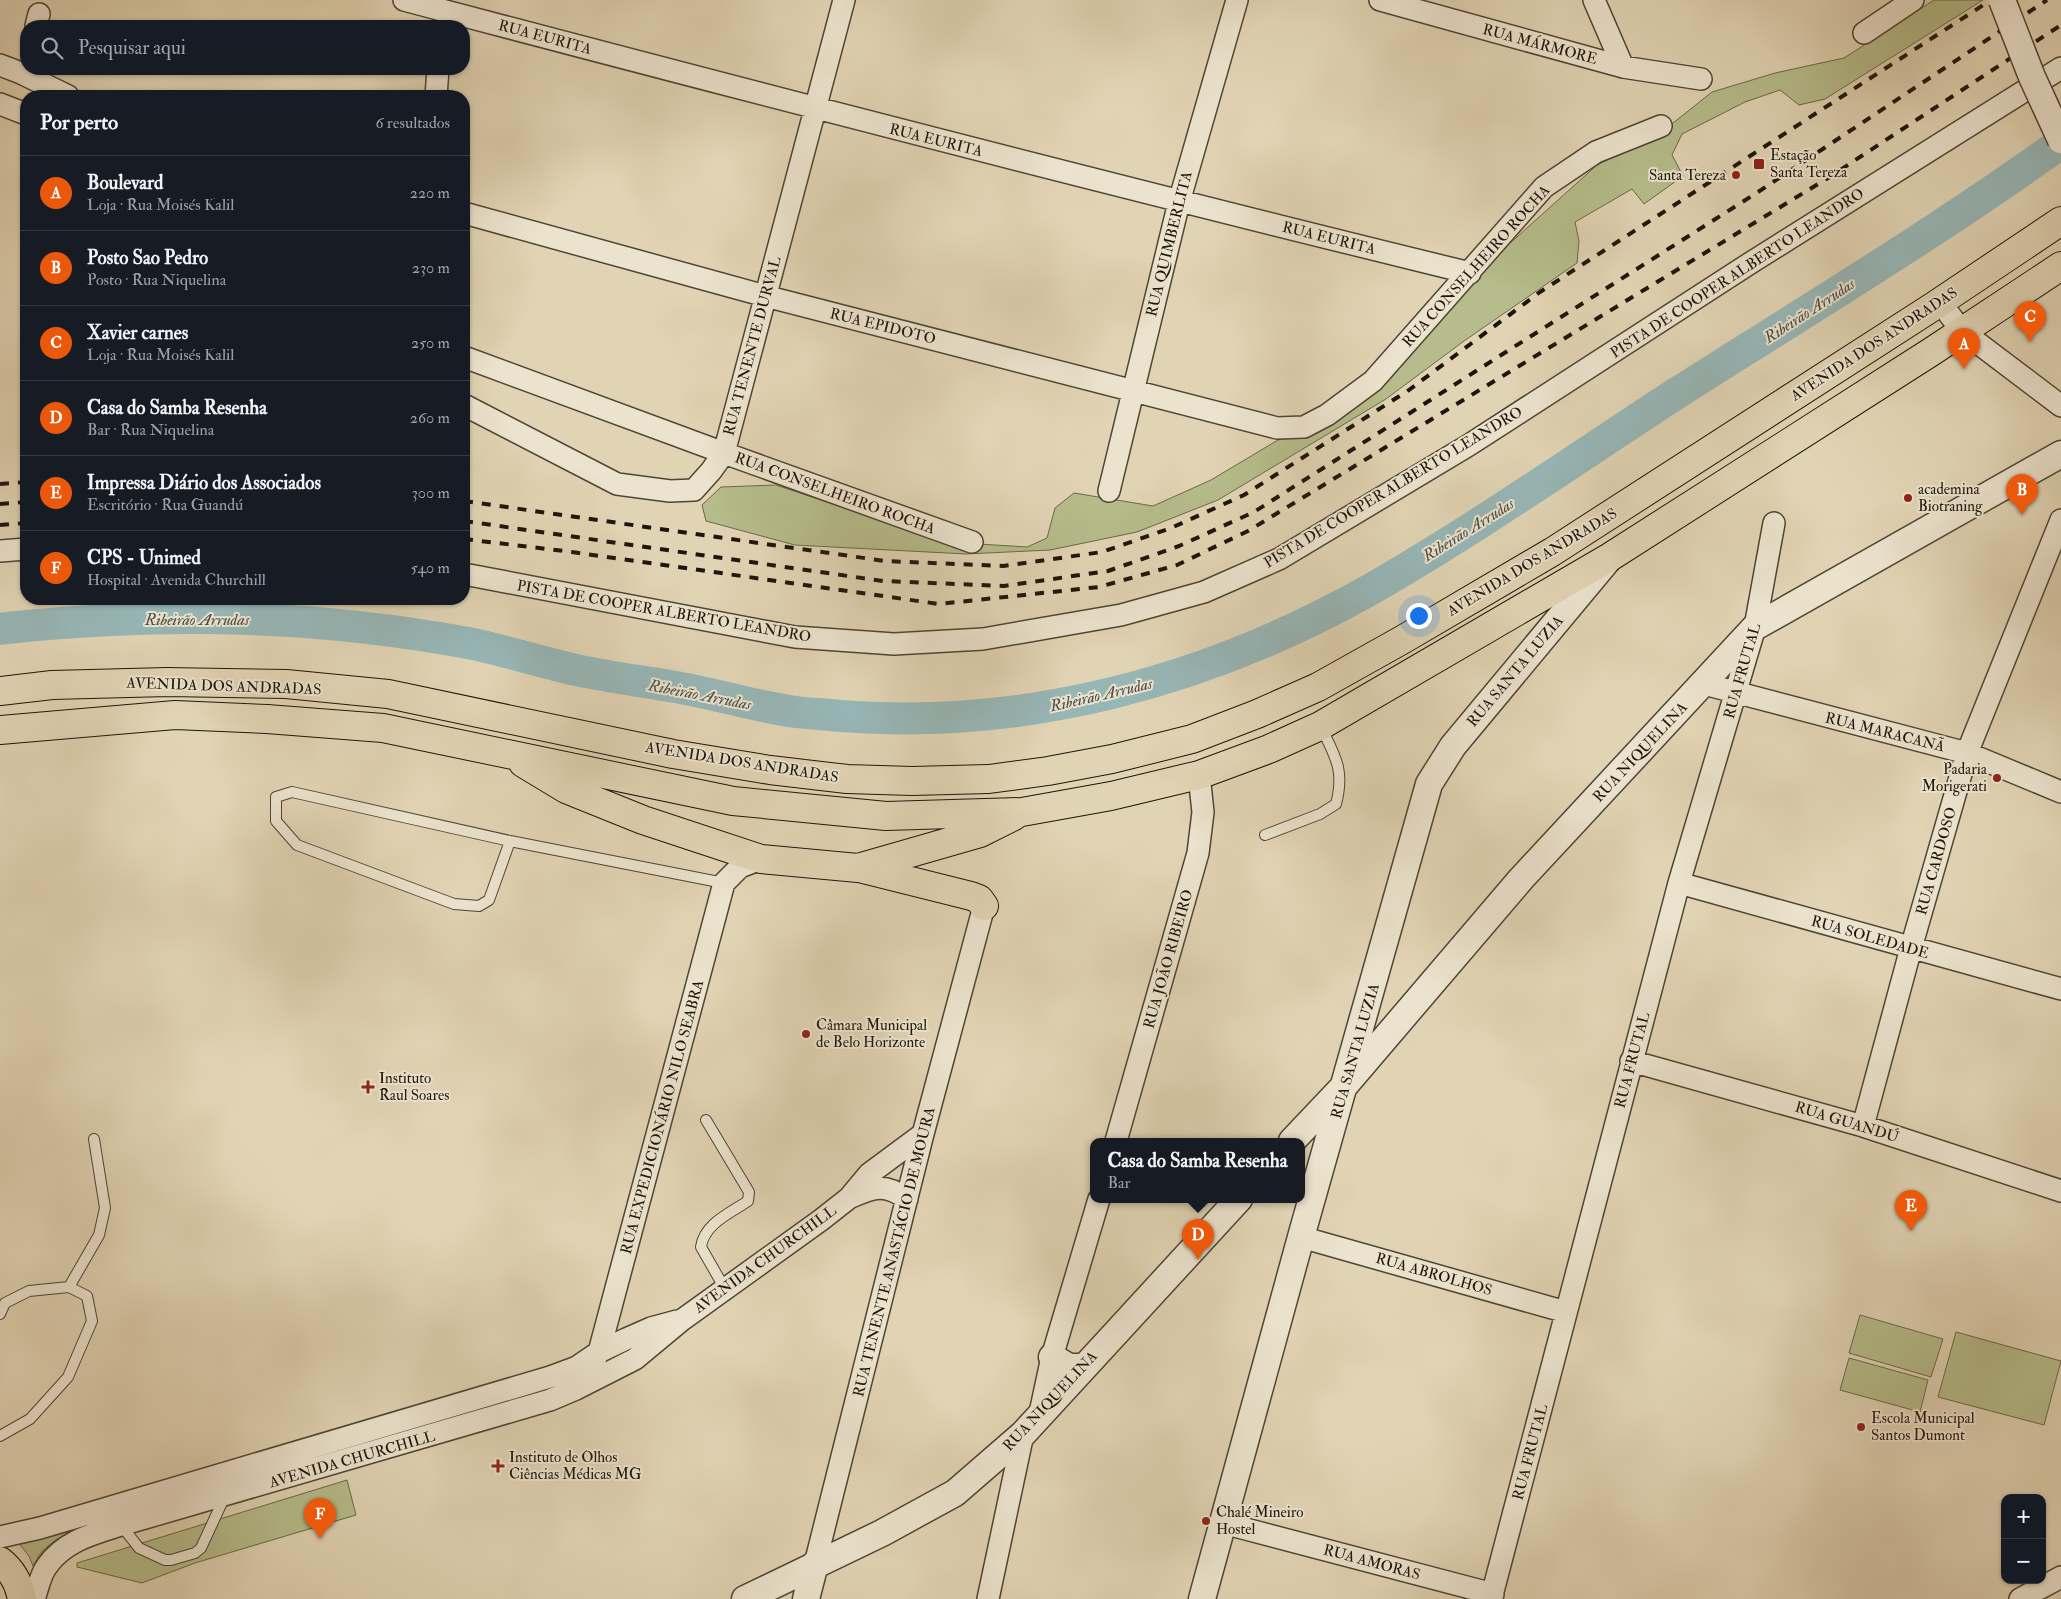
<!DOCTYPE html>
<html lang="pt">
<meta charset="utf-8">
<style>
body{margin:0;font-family:"IM FELL Double Pica",serif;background:#20242c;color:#f1f3f6}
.controls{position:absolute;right:15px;bottom:15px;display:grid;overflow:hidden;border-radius:10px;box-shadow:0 1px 4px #0004}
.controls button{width:45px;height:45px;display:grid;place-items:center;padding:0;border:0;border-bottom:1px solid #363941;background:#171b24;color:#f1f3f6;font:25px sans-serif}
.you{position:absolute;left:1418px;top:615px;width:18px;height:18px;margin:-12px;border:4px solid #fff;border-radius:50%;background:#1a73e8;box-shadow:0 0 0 8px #1a73e833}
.badge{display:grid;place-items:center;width:32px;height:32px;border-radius:50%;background:#ea580c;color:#fff;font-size:16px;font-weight:700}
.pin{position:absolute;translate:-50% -41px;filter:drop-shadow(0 1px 2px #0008)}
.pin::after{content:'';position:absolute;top:26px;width:18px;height:15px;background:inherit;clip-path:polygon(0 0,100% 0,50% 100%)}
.popup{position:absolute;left:1090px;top:1138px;width:215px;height:65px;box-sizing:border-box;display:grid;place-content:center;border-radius:10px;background:#171b24;filter:drop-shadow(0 1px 4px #0005);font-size:16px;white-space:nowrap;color:#9ea1a6}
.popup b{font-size:19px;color:#f1f3f6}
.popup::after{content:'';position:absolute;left:50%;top:100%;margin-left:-10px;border:10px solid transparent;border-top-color:#171b24}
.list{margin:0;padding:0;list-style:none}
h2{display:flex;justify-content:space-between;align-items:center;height:65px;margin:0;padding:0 20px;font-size:21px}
h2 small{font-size:16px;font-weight:400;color:#9ea1a6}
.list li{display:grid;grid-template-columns:32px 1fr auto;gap:15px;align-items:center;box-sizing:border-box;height:75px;padding:0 20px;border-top:1px solid #363941}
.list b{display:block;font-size:19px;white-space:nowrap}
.list p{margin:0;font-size:16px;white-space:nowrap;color:#9ea1a6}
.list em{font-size:16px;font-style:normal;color:#9ea1a6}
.icon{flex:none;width:28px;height:28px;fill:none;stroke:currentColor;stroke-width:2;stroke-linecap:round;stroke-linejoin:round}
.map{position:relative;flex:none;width:2061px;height:1599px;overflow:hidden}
.search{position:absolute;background:#171b24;box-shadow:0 1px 4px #0004;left:20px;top:20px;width:450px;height:55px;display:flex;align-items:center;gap:12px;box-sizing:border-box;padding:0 18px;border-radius:20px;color:#9ea1a6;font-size:19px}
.panel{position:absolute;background:#171b24;box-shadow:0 1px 4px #0004;left:20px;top:90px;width:450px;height:515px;border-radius:20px}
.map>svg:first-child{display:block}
.green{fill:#b6bc8b;stroke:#6a684a}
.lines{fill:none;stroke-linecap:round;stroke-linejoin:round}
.river{stroke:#97b6b6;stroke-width:32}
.service-casing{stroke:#4e4534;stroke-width:12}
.minor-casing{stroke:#4e4534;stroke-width:24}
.tertiary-casing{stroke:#4e4534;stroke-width:29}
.primary-casing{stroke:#1d150a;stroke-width:30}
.service{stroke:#ece3ce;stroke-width:10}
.minor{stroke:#ece3ce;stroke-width:21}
.tertiary{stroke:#ece3ce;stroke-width:26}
.primary{stroke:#e1d4b4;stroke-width:28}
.rail{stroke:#1d150a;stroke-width:4;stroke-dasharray:9 9;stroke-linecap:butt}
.tertiary-bridge-casing{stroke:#4e4534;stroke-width:29;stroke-linecap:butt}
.tertiary-bridge{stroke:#ece3ce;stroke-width:26}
.poi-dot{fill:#8f2418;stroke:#ece3ce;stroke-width:2}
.labels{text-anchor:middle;stroke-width:4;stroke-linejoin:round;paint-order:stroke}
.street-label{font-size:15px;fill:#1d150a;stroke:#ece3ce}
.poi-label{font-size:15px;fill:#1d150a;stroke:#ece3ce;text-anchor:start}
.water-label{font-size:16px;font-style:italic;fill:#484d46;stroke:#ece3ce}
</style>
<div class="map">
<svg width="2061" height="1599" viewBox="0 0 2061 1599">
<rect width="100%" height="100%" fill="#e1d4b4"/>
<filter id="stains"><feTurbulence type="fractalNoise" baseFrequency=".004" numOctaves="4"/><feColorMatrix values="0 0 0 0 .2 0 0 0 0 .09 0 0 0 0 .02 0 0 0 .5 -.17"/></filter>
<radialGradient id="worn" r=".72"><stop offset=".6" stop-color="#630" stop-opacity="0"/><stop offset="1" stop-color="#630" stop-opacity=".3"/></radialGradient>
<!-- green -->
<path class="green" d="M1934,0H1983L1825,99L1799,105L1780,90L1745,102L1682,134L1672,155L1683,176L1644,204L1632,189L1575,222L1579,241L1577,263L1464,341L1386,399L1218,500L1137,532L1050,550L966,554L795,545L706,521L702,505L721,487L776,485L947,542L1027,547L1047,538L1055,508L1074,493L1153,506L1211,480L1278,440L1312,432L1383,377L1508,245L1597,165L1658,135L1712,92L1775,73L1844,58Z
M1860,1315L1943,1339L1931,1377L1849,1353Z
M1956,1332L2061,1361L2044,1425L1938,1397Z
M1849,1358L1928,1380L1920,1412L1840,1390Z
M347,1480L356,1515L195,1563L142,1583L77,1567V1563Z
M129,1517L57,1539L42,1551L33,1566L29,1556L17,1541L62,1528Z"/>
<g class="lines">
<!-- river -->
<path class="river" d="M0,629C37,624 74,622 111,620C231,614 350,621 468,643C504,650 540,662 576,670C613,678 650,682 686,689C723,696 759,707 796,712C810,714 826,714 840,716C1026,730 1204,682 1366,592C1473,531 1574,460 1677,393C1806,311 1937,232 2061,143"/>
<!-- service casing -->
<g class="service-casing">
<path id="service" d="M1265,835L1320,814L1336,804C1345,770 1335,756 1321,727
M510,841L489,900L479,906L454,904L297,845L276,821V797L292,792L510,841L724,883
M706,1120L749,1192L748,1201C730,1213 704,1224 701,1247L725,1289
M69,1287L99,1235L105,1208L94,1139
M0,1314L5,1303L29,1291L69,1287L87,1296L92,1321L68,1377L30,1419L0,1436
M121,1525L139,1548L165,1560H171L195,1553L201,1548L225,1496"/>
</g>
<!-- minor casing -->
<g class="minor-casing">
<path id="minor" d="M404,0C759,94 1114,186 1470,273
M1380,0L1623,67L1701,79
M1594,0L1623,67
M36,26L39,14
M1864,33L1913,0
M0,65L21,73L68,96
M436,96L438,69
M0,104L26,114
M464,213L765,296L1277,428L1304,427L1327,415L1373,381L1544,187L1596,152L1661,126
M1942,301L1949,314L1962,331L2061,406
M464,357L724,453L844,0
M464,405L617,484L670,491L694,490L711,471L724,453L972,542
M1109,491L1179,202L1237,0
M0,551L26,549
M464,574L795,637L894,644L983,639L1121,615L1204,592L1279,559L1469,445L1752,262L2061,68
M1704,684L1967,753L2061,792
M1679,883L2061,989
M1631,1061L1863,1126L2061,1191
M1863,1126L1911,948L1967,753L2061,520
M1116,1141L1198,853L1203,812L1199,775
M851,1197C874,1187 885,1183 907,1199
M1301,1237L1566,1312
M595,1359L599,1352L724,883L740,867L761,859
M1040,1413L1052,1357L1099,1199
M1223,1523L1493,1594
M0,1537L40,1528L550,1377L577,1367L599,1352L626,1339L651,1328L677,1321
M815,1564L923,1134L984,906
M34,1599C38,1589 40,1575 47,1566C64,1541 93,1534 121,1525L550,1400L576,1389L635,1359L682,1320L821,1220L849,1198L869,1174L923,1134
M988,1599L1023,1434
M1491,1599L1679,883L1755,627L1774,523
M2020,1599L2061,1577"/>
</g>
<!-- tertiary casing -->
<g class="tertiary-casing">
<path id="tertiary" d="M1292,1141L1346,1084L1521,879L1755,627L2061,454
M1052,1357L1069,1367H1083
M745,1599L882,1533L955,1493L1023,1434L1239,1199
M806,1599L815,1564
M1202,1599L1301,1237L1429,784L1453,746L1607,561"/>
</g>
<!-- primary casing -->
<g class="primary-casing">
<path id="primary" d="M0,691L52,685L167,682L286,684L388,694L673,754L770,770L847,779L912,781L989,779L1048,771L1112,759L1192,739L1257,714L1318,687L1402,640L1552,552L1934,306L2061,221
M0,730L175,715L267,719L383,728L733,801L886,816L1022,812L1111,796L1199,775L1269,749L1320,726L1610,557L1931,352L2061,266
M523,763L566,789L643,820L761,859L858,868L980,833L1014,816
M859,868L971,896L979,899L984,906
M0,1561C13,1571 19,1583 22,1599"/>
</g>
<!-- service -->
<use href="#service" class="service"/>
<!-- minor -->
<use href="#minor" class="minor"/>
<!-- tertiary -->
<use href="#tertiary" class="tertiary"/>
<!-- primary -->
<use href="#primary" class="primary"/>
<!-- rail -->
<path class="rail" d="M0,484L26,482
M464,501L885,561L1003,566L1102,552L1171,528L1244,495L1409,390L1540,292L1991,0
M0,504L26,502
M464,521L883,581L1004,586L1108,571L1179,546L1254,512L1758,192L2047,0
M0,525L26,523
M464,539L572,552L939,604L1099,587L1177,565L1248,531L1828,178L2061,25"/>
<!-- tertiary-bridge casing -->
<g class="tertiary-bridge-casing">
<path id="tertiary-bridge" d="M2002,0L2032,77L2061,140"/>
</g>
<!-- tertiary-bridge -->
<use href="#tertiary-bridge" class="tertiary-bridge"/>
</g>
<!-- markers -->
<g class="poi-dot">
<rect x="1753" y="158" width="12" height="12" rx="2.5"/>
<circle cx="1736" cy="175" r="5"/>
<circle cx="1908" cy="498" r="5"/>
<circle cx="1997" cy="778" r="5"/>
<circle cx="806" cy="1034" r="5"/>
<path d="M365.5 1079.5h5v5h5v5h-5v5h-5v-5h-5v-5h5z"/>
<circle cx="1861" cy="1427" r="5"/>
<path d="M495.5 1458.5h5v5h5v5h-5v5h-5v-5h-5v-5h5z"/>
<circle cx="1206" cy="1521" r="5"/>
</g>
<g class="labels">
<!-- street labels -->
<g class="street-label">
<text transform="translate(545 37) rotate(15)" y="5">RUA EURITA</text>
<text transform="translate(1540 44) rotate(15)" y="5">RUA MÁRMORE</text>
<text transform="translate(936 140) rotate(14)" y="5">RUA EURITA</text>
<text transform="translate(1329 238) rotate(14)" y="5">RUA EURITA</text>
<text transform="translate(1169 244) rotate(-76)" y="5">RUA QUIMBERLITA</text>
<text transform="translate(1476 266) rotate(-48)" y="5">RUA CONSELHEIRO ROCHA</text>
<text transform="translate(1737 273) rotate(-33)" y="5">PISTA DE COOPER ALBERTO LEANDRO</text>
<text transform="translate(883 326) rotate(14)" y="5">RUA EPIDOTO</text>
<text transform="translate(1874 344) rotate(-33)" y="5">AVENIDA DOS ANDRADAS</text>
<text transform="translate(752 346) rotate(-75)" y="5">RUA TENENTE DURVAL</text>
<text transform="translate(1393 487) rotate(-31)" y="5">PISTA DE COOPER ALBERTO LEANDRO</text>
<text transform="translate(835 493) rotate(20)" y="5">RUA CONSELHEIRO ROCHA</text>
<text transform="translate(1532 562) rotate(-31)" y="5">AVENIDA DOS ANDRADAS</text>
<text transform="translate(664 611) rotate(10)" y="5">PISTA DE COOPER ALBERTO LEANDRO</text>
<text transform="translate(1515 671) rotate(-50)" y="5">RUA SANTA LUZIA</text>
<text transform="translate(1742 671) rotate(-74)" y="5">RUA FRUTAL</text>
<text transform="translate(224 686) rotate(2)" y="5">AVENIDA DOS ANDRADAS</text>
<text transform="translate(1885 732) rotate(14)" y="5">RUA MARACANÃ</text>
<text transform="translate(1640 752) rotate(-47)" y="5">RUA NIQUELINA</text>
<text transform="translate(742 762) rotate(9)" y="5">AVENIDA DOS ANDRADAS</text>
<text transform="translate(1936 861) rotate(-74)" y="5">RUA CARDOSO</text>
<text transform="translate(1870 937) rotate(16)" y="5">RUA SOLEDADE</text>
<text transform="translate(1168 959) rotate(-74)" y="5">RUA JOÃO RIBEIRO</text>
<text transform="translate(1355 1051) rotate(-74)" y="5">RUA SANTA LUZIA</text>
<text transform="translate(1632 1060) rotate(-75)" y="5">RUA FRUTAL</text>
<text transform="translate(662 1117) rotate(-75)" y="5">RUA EXPEDICIONÁRIO NILO SEABRA</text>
<text transform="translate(1847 1122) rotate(17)" y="5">RUA GUANDÚ</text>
<text transform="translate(894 1252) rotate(-76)" y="5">RUA TENENTE ANASTÁCIO DE MOURA</text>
<text transform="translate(765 1259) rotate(-36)" y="5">AVENIDA CHURCHILL</text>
<text transform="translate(1434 1274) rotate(16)" y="5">RUA ABROLHOS</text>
<text transform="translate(1050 1401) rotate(-47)" y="5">RUA NIQUELINA</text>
<text transform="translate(1530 1452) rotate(-75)" y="5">RUA FRUTAL</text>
<text transform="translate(352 1459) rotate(-16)" y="5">AVENIDA CHURCHILL</text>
<text transform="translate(1372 1562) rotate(15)" y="5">RUA AMORAS</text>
</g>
<!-- poi labels -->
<g class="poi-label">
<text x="1770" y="160">Estação<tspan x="1770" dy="17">Santa Tereza</tspan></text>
<text x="1726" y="180" text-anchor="end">Santa Tereza</text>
<text x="1918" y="494">academina<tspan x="1918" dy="17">Biotraning</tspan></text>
<text x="1987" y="774" text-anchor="end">Padaria<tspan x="1987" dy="17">Morigerati</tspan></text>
<text x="816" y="1030">Câmara Municipal<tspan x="816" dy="17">de Belo Horizonte</tspan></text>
<text x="379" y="1083">Instituto<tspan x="379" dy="17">Raul Soares</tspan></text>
<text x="1871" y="1423">Escola Municipal<tspan x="1871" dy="17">Santos Dumont</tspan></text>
<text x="509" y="1462">Instituto de Olhos<tspan x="509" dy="17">Ciências Médicas MG</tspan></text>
<text x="1216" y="1517">Chalé Mineiro<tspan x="1216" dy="17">Hostel</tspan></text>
</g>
<!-- water labels -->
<g class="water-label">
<text transform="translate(1809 310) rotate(-33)" y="6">Ribeirão Arrudas</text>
<text transform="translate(1468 529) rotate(-32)" y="6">Ribeirão Arrudas</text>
<text x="197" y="625">Ribeirão Arrudas</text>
<text transform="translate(700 694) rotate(11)" y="6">Ribeirão Arrudas</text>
<text transform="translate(1101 694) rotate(-13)" y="6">Ribeirão Arrudas</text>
</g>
</g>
<rect width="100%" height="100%" filter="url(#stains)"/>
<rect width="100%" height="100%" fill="url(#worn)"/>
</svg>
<div class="controls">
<button>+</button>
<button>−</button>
</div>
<div class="you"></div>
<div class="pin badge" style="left:1964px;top:369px">A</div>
<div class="pin badge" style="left:2022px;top:515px">B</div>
<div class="pin badge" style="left:2030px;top:342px">C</div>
<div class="pin badge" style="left:1198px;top:1260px">D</div>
<div class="popup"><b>Casa do Samba Resenha</b>Bar</div>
<div class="pin badge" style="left:1911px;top:1231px">E</div>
<div class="pin badge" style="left:320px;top:1539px">F</div>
<div class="search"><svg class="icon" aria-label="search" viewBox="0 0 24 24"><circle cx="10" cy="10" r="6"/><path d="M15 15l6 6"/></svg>Pesquisar aqui</div>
<section class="panel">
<h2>Por perto<small>6 resultados</small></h2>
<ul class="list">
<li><span class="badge">A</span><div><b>Boulevard</b><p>Loja · Rua Moisés Kalil</p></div><em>220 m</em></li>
<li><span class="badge">B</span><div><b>Posto Sao Pedro</b><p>Posto · Rua Niquelina</p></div><em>230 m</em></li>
<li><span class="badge">C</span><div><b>Xavier carnes</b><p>Loja · Rua Moisés Kalil</p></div><em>250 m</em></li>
<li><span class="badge">D</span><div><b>Casa do Samba Resenha</b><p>Bar · Rua Niquelina</p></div><em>260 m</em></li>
<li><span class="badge">E</span><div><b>Impressa Diário dos Associados</b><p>Escritório · Rua Guandú</p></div><em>300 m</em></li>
<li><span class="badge">F</span><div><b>CPS - Unimed</b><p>Hospital · Avenida Churchill</p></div><em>540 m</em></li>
</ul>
</section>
</div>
